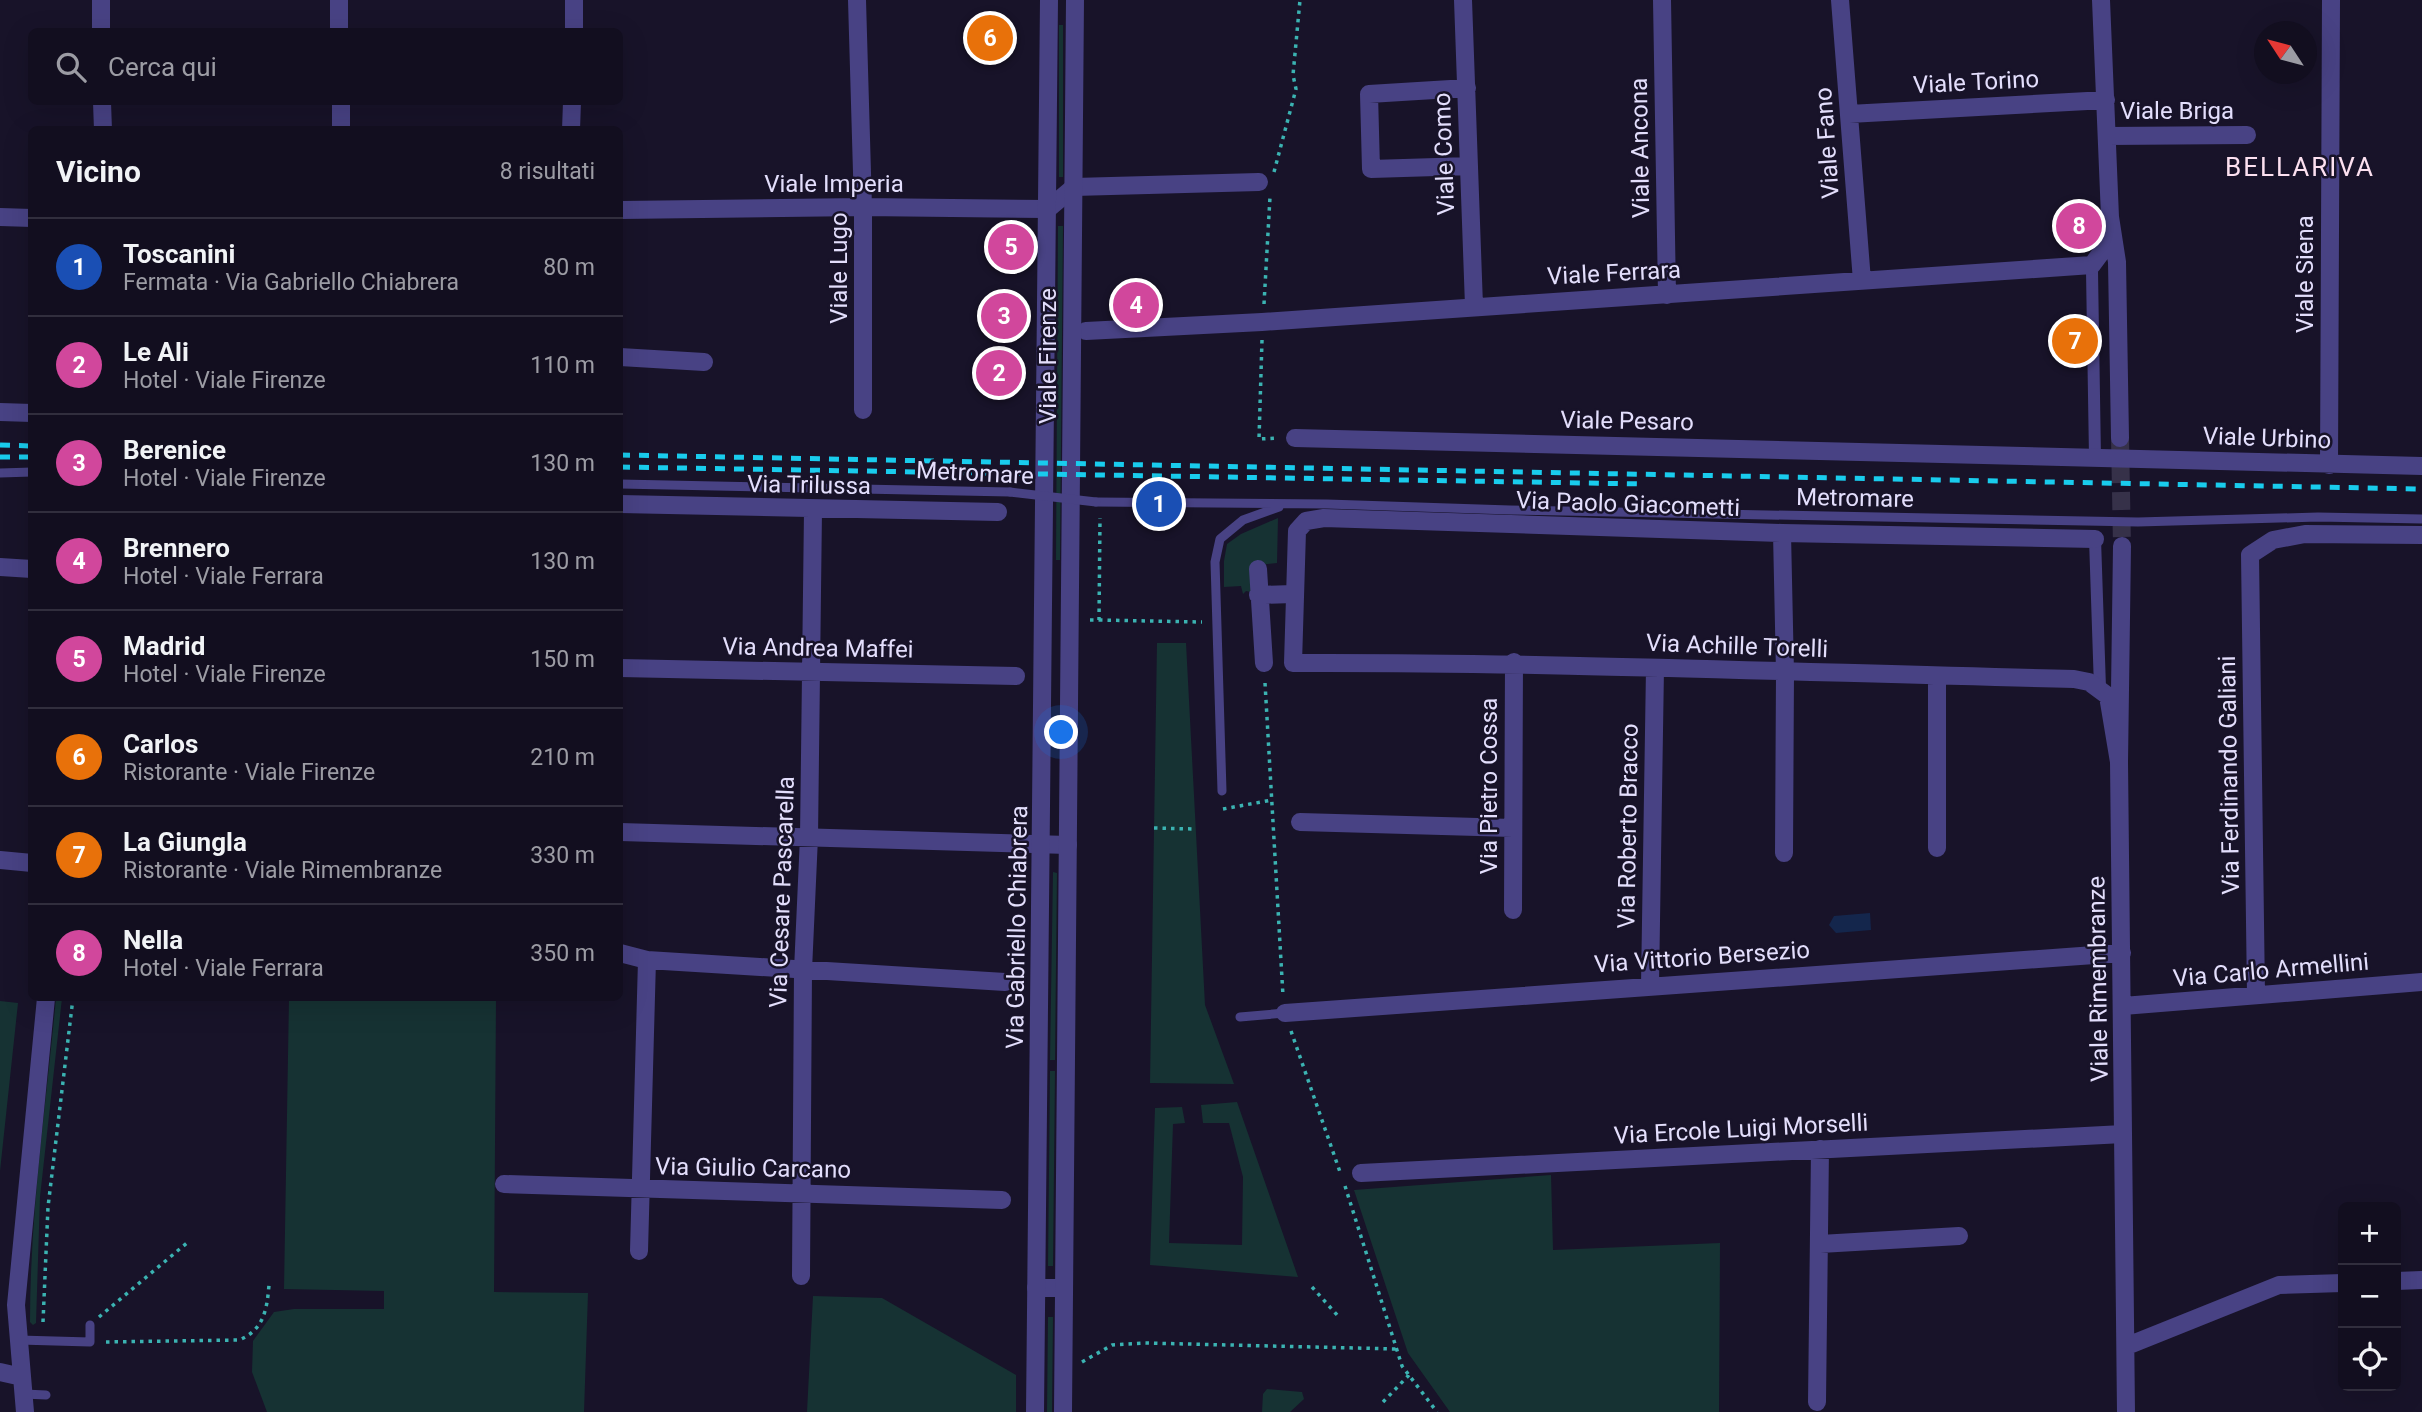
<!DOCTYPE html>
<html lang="it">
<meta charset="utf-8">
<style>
body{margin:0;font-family:Roboto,sans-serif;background:#1f1c2c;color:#f1f3f6}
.controls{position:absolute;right:21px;bottom:21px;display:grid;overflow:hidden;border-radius:10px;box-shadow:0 7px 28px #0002}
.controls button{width:63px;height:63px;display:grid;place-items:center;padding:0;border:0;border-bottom:2px solid #312e3d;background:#120e1f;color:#f1f3f6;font:35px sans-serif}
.compass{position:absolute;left:2254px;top:21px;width:63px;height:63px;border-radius:50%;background:#120e1f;box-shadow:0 7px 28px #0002;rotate:306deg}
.you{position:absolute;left:1062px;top:733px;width:24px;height:24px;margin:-18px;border:5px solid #fff;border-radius:50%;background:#1a73e8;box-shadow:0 0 0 10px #1a73e833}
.badge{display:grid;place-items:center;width:46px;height:46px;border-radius:50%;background:#19cced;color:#fff;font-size:23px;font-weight:700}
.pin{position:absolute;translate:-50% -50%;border:4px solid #fff;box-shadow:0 2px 7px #0006}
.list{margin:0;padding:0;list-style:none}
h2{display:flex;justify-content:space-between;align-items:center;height:91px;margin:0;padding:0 28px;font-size:30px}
h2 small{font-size:23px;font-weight:400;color:#9c9ca4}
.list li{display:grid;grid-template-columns:46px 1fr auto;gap:21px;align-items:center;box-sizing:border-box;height:98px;padding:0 28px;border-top:2px solid #312e3d}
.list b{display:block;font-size:26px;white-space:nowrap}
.list p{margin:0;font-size:23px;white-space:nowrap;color:#9c9ca4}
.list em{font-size:23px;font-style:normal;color:#9c9ca4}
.icon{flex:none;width:38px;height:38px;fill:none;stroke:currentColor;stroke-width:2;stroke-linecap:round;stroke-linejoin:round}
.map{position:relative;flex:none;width:2422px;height:1412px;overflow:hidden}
.search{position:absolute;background:#120e1f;box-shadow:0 7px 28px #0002;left:28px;top:28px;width:595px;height:77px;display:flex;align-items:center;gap:18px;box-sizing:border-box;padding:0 24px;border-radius:10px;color:#9c9ca4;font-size:26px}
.panel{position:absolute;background:#120e1f;box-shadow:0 7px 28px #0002;left:28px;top:126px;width:595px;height:875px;border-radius:10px}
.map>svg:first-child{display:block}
.green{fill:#163233}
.water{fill:#14264c}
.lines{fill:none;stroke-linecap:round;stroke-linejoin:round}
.minor-tunnel{stroke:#363149;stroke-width:18;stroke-dasharray:18 9;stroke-linecap:butt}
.path{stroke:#3bb3b2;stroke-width:3.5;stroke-dasharray:3.5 5;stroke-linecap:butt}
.service{stroke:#484284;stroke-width:9}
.pedestrian{stroke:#484284;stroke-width:12}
.minor{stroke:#484284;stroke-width:18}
.tertiary{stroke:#484284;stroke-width:18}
.rail{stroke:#19cced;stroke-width:5;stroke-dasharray:10 9;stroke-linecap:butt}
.service-bridge{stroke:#484284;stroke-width:9}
.labels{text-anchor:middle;stroke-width:5;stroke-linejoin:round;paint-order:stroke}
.street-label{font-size:24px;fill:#e3defc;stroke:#181329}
.neighbourhood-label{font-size:26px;letter-spacing:2px;fill:#fce0f0;stroke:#181329}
</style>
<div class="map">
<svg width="2422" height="1412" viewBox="0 0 2422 1412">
<rect width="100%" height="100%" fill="#181329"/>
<!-- green -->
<path class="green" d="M1059,25H1063V177H1059Z
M1058,226H1063L1060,560H1056Z
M1278,518L1277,563L1251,566L1256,593L1246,591L1243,594L1241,586L1224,587V561L1227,544L1241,534Z
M1157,643H1186L1205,1005L1234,1084L1150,1083Z
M1053,872L1057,873L1055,1060H1050Z
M56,998H62L40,1197L36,1323L33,1325L30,1322C30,1213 46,1106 56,998Z
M289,998H496L494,1292L588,1293L584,1412H267L252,1372L253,1341L274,1312L294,1309H384V1291L284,1289Z
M0,1001L18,1003L0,1171Z
M1050,1071H1055L1053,1266H1048Z
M1237,1102L1298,1277L1150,1265L1155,1108L1182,1107L1185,1123L1173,1124L1169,1243L1242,1245L1243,1177L1229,1123H1203L1201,1105Z
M1551,1175L1553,1250L1720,1243L1719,1412H1450L1408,1353L1354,1190Z
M813,1296L882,1298L1016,1375V1412H807Z
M1048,1317H1053L1052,1412H1047Z
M1267,1389L1302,1392L1304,1399L1290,1412H1262L1263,1394Z"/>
<!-- water -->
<path class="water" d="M1870,913L1871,930L1836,933L1829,925L1834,916Z"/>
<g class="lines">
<!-- minor-tunnel -->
<path class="minor-tunnel" d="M2120,438L2122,546"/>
<!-- path -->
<path class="path" d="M1274,172L1296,89L1293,75L1300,0
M1264,304L1270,197
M1262,340L1259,439L1278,438
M1090,620H1099L1100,518
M1099,620L1202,622
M1265,683L1283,996
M1223,809L1272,800
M1154,828L1194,829
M1291,1031L1340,1172
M1345,1186L1402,1366L1437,1412
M1312,1287L1338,1316
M99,1317L188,1242
M43,1322L48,1207L73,998
M106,1342L239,1340C264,1330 267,1309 269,1285
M1082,1362L1112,1345L1145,1343L1397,1349
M1383,1402L1409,1375"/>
<!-- service -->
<path class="service" d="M0,473L32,472
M620,484L1010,492
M1096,502L1327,504L1510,510L2138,522L2318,517L2422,519
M1222,791L1215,562L1220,539L1243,520L1279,507
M1240,1017L1285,1013
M19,1340L90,1342V1325
M24,1394L46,1395"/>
<!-- pedestrian -->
<path class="pedestrian" d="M2092,271L2095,458
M2095,539L2100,688"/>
<!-- minor -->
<path class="minor" d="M101,0V32
M339,0V32
M857,0L863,207V410
M1463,0L1474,306
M1662,0L1667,295
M1840,0L1862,281
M2101,0L2110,217L2117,262L2120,438
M574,32V0
M1467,88L1369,94L1371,169L1469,166
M102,102L103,130
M341,102V130
M1849,114L2106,100
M571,130L572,102
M2107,136L2247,135
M620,210L863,207L1048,209L1074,187L1259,182
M0,217L32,218
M1086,331L1262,322L2092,265L2106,246L2110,217
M620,357L704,362
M0,412L32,413
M1295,438L2422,466
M2329,465L2331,0
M620,504L998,512
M1782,533L1785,673L1784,853
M2095,539L1782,533L1324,518L1306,521L1297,531L1293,663C1554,662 1814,673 2074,679L2089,682L2108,696L2119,762
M2122,546L2119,762L2126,1412
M0,567L32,569
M1258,569L1264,663
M1258,595L1293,594
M620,668L1016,676
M1300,822L1513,828
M620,832L1068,845
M1937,848V676
M0,860L32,863
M1513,910L1514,662
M620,953L647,960L1005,982
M1650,985L1655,668
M2256,995L2250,555L2273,540L2305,534L2422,535
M2123,1006L2422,982
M1285,1013L2122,953
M1361,1173L2123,1134
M504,1184L1002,1200
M1820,1244L1959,1236
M639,1251L647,960
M801,1276L803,970L809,837L813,510
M2396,1281L2422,1280
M1036,1288H1064
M2127,1346L2279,1285L2343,1283
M0,1372L22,1377
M1817,1402L1820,1149
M25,1412L16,1305L46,998"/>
<!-- tertiary -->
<path class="tertiary" d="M1035,1412L1049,0
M1063,1412L1075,0"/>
<!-- rail -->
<path class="rail" d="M0,445L32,446
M620,455L2422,489
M0,457H32
M620,467L1645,484"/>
<!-- service-bridge -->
<path class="service-bridge" d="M1010,492L1096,502"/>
</g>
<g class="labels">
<!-- street labels -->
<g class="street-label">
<text transform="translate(1976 82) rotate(-3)" y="8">Viale Torino</text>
<text x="2177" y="119">Viale Briga</text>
<text transform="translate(1827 143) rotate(-94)" y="8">Viale Fano</text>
<text transform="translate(1640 148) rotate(-91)" y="8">Viale Ancona</text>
<text transform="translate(1444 154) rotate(-92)" y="8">Viale Como</text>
<text x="834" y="192">Viale Imperia</text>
<text transform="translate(839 268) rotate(-90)" y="8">Viale Lugo</text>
<text transform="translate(1614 273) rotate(-3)" y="8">Viale Ferrara</text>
<text transform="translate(2305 274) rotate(-90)" y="8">Viale Siena</text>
<text transform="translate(1048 356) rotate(-90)" y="8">Viale Firenze</text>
<text transform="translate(1627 421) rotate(1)" y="8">Viale Pesaro</text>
<text transform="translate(2267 438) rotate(2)" y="8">Viale Urbino</text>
<text transform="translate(975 473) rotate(3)" y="8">Metromare</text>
<text transform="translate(809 485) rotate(1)" y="8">Via Trilussa</text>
<text transform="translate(1855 498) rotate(1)" y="8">Metromare</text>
<text transform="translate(1628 504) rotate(2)" y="8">Via Paolo Giacometti</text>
<text transform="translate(1737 646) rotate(2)" y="8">Via Achille Torelli</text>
<text transform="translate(818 648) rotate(1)" y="8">Via Andrea Maffei</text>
<text transform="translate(2229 775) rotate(-91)" y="8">Via Ferdinando Galiani</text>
<text transform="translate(1489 786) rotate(-90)" y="8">Via Pietro Cossa</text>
<text transform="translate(1628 826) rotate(-89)" y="8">Via Roberto Bracco</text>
<text transform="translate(782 892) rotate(-88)" y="8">Via Cesare Pascarella</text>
<text transform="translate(1017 927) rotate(-89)" y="8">Via Gabriello Chiabrera</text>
<text transform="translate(1702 957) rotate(-4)" y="8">Via Vittorio Bersezio</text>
<text transform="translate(2271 970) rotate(-5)" y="8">Via Carlo Armellini</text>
<text transform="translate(2098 979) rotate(-91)" y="8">Viale Rimembranze</text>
<text transform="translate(1741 1129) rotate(-3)" y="8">Via Ercole Luigi Morselli</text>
<text transform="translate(753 1168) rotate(1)" y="8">Via Giulio Carcano</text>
</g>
<!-- neighbourhood labels -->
<g class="neighbourhood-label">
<text x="2300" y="176">BELLARIVA</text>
</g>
</g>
</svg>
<div class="controls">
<button>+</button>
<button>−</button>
<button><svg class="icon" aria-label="locate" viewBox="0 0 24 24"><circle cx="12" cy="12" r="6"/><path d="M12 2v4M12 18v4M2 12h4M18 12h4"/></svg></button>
</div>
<svg class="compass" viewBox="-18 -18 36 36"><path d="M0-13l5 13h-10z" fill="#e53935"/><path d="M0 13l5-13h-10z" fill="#9c9ca4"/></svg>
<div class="you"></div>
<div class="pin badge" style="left:1159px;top:504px;background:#1a4fb4">1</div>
<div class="pin badge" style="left:999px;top:373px;background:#d1479c">2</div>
<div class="pin badge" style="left:1004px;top:316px;background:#d1479c">3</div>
<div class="pin badge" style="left:1136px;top:305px;background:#d1479c">4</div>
<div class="pin badge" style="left:1011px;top:247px;background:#d1479c">5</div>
<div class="pin badge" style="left:990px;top:38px;background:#e8710a">6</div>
<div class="pin badge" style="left:2075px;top:341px;background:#e8710a">7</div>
<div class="pin badge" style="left:2079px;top:226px;background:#d1479c">8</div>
<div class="search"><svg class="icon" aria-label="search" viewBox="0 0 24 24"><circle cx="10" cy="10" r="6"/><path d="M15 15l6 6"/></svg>Cerca qui</div>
<section class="panel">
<h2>Vicino<small>8 risultati</small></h2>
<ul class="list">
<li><span class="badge" style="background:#1a4fb4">1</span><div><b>Toscanini</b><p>Fermata · Via Gabriello Chiabrera</p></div><em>80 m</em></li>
<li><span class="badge" style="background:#d1479c">2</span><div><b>Le Ali</b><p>Hotel · Viale Firenze</p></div><em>110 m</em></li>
<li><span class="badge" style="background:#d1479c">3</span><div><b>Berenice</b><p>Hotel · Viale Firenze</p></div><em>130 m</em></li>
<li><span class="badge" style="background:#d1479c">4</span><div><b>Brennero</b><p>Hotel · Viale Ferrara</p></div><em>130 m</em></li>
<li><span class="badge" style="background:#d1479c">5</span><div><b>Madrid</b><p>Hotel · Viale Firenze</p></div><em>150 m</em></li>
<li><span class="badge" style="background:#e8710a">6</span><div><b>Carlos</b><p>Ristorante · Viale Firenze</p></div><em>210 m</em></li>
<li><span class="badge" style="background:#e8710a">7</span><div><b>La Giungla</b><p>Ristorante · Viale Rimembranze</p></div><em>330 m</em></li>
<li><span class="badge" style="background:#d1479c">8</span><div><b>Nella</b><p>Hotel · Viale Ferrara</p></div><em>350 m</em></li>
</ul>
</section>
</div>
